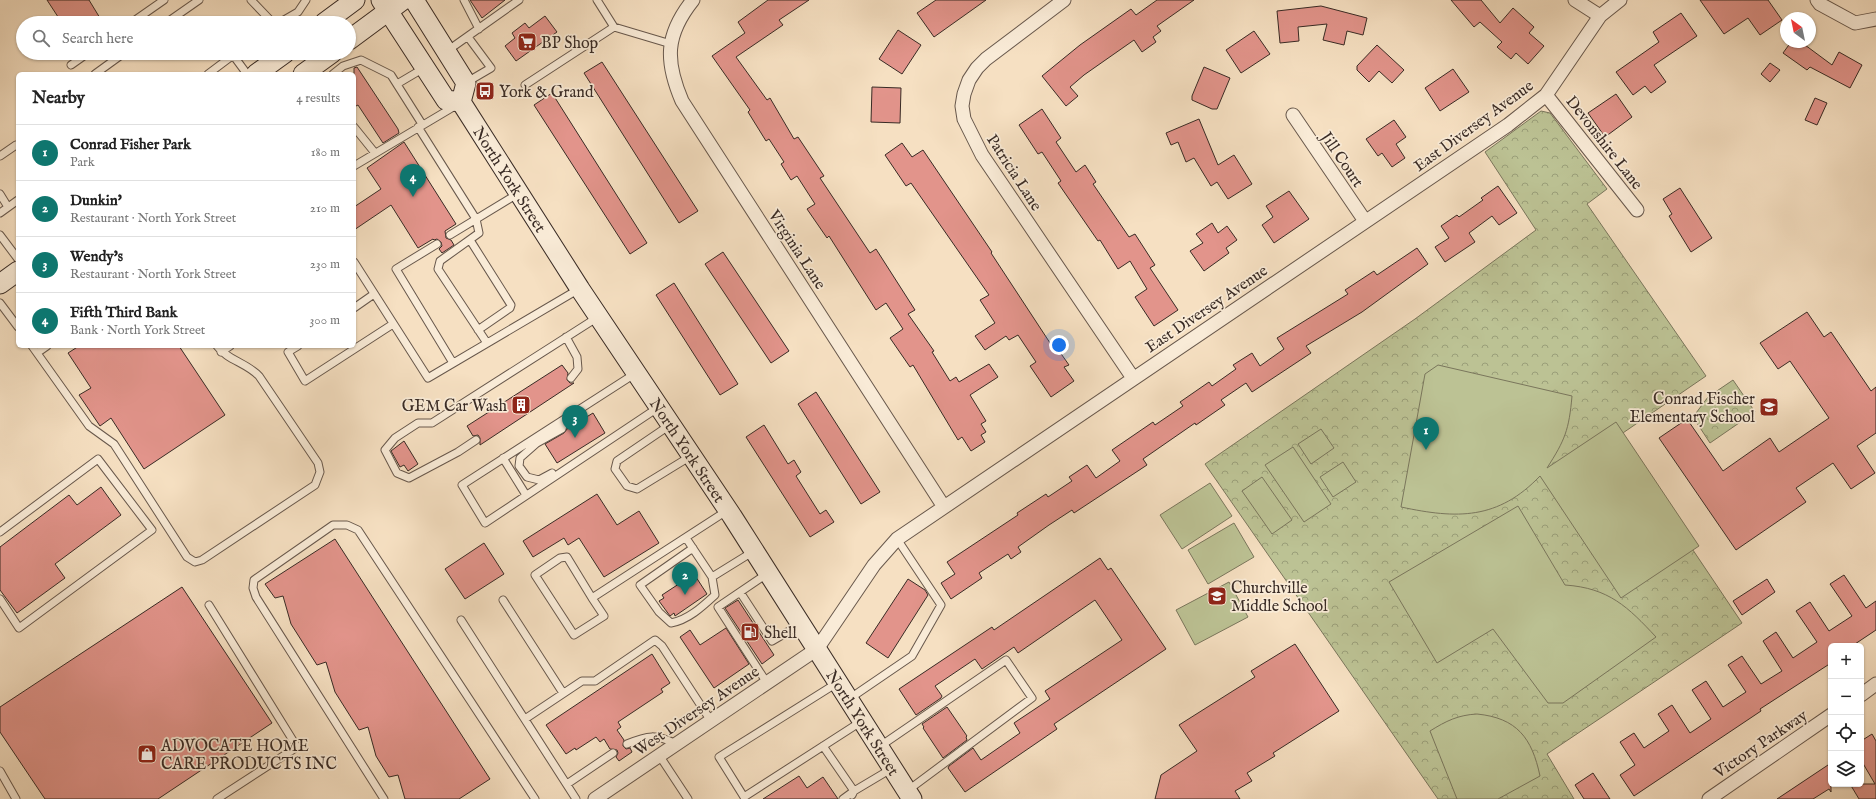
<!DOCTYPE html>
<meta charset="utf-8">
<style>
body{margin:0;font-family:"IM FELL English",serif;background:#f2f2f2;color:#222}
.controls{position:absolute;right:12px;bottom:12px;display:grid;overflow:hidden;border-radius:6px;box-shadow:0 1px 3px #0004}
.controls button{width:36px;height:36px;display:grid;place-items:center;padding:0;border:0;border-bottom:1px solid #e0e0e0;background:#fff;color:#222;font:20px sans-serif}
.compass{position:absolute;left:1780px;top:12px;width:36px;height:36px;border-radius:50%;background:#fff;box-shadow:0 1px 3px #0004;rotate:327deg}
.you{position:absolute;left:1059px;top:345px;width:14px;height:14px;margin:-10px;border:3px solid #fff;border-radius:50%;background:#1a73e8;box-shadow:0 0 0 6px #1a73e833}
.badge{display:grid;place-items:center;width:26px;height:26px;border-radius:50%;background:#0f766e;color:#fff;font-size:13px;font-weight:700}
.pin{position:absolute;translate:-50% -33px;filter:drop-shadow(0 1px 2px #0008)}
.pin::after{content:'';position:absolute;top:21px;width:14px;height:12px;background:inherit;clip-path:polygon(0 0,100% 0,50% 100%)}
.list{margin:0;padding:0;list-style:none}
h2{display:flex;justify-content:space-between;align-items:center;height:52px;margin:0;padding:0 16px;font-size:17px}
h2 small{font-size:13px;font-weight:400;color:#767676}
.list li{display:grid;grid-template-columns:26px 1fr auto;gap:12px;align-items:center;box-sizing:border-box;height:56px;padding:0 16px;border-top:1px solid #e0e0e0}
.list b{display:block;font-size:15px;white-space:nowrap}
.list p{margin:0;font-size:13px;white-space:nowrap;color:#767676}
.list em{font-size:13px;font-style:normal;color:#767676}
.icon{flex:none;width:22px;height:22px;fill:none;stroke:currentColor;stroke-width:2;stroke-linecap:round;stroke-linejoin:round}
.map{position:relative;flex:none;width:1876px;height:799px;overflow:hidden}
.search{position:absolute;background:#fff;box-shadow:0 1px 3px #0004;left:16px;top:16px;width:340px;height:44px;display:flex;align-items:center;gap:10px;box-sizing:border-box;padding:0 14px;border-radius:22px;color:#767676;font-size:15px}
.panel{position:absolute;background:#fff;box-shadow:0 1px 3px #0004;left:16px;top:72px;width:340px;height:276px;border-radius:6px}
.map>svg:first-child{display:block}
.park{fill:url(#park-crowns);stroke:#7a765c}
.pitch{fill:#bcc294;stroke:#7a765c}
.building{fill:#e2948b;stroke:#392b25}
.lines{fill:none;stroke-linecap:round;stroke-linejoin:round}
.service-casing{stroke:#68584c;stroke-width:9}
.minor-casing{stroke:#68584c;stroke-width:15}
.secondary-casing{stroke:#392b25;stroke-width:21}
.service{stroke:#f9ebd7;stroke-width:7}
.minor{stroke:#f9ebd7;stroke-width:13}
.secondary{stroke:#f9ebd7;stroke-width:19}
.labels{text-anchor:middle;stroke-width:3.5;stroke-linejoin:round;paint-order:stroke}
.poi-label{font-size:16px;fill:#392b25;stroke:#f9ebd7;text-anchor:start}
.street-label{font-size:16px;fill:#392b25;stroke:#f9ebd7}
</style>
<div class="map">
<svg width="1876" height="799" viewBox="0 0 1876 799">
<defs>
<pattern id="park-crowns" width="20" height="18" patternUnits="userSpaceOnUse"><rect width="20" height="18" fill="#bcc294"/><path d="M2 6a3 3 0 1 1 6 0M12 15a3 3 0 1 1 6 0" fill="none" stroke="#9a9e79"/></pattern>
</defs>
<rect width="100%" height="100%" fill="#f6e0c2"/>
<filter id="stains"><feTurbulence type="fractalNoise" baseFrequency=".005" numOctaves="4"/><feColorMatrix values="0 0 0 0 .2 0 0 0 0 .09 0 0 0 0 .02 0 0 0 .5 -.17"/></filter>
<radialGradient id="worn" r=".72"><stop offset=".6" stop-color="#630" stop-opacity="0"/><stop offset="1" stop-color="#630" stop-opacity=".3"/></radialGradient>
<!-- park -->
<path class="park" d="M1541,111L1550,113L1607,189L1587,204L1706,376L1617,437L1742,623L1547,754L1574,799H1438L1205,464L1415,319L1536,230L1485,152Z
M1733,380L1755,412L1710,443L1693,417L1708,397Z"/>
<!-- pitch -->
<path class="pitch" d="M1438,365L1572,396C1569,430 1565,440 1547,468L1616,422L1699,546L1621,598L1540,476C1498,520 1457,519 1401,507L1425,374Z
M1321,429L1334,448L1311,464L1298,444Z
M1293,447L1331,504L1304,522L1265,465Z
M1343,462L1356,482L1333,497L1320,477Z
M1262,477L1292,520L1272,534L1242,491Z
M1210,483L1232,516L1182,549L1160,515Z
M1518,506L1565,585C1609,588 1628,607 1656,637L1563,703H1548L1493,629L1437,663L1389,582Z
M1234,523L1254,557L1208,584L1188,550Z
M1229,582L1248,617L1195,645L1176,610Z
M1477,714C1517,718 1532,738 1540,776L1498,799H1457L1430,731C1446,721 1458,715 1477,714Z"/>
<!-- building -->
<path class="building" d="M47,0H89L103,23H62Z
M470,0H505L482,18Z
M768,0H809L779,20L783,25L736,57L767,100L770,98L794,139L798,137L824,176L820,178L870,253L876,249L915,310L908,314L934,351L932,352L950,381L956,377L959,382L989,364L998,377L970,395L986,421L981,424L986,432L981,435L985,442L971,451L962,437L958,440L913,365L910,367L890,338L903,329L886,303L876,310L829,236L827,238L807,209L815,204L797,176L791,180L781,164L784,162L769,139L766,141L748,112L750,110L712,56L745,33L738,22Z
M936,0H986L934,37L917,13Z
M1157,0H1194L1157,26L1161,31L1153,37L1156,42L1142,52L1134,40L1084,75L1070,87L1078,96L1066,106L1042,76L1080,45L1131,9L1136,15Z
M1451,0H1481L1500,23L1513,8L1534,27L1529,33L1544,46L1528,64L1516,53L1511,59L1497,47L1502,42L1480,22L1474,27Z
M1700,0H1768L1782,20L1760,35L1748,18L1724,34Z
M1321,6L1367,18L1363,35L1347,31L1344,45L1323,40L1327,24L1298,27L1299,41L1280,43L1277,11Z
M1681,13L1697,36L1654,65L1666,82L1651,93L1645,86L1633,95L1616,72L1659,42L1653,32Z
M545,16L557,32L516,61L505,46L515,38L512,33L525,23L529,28Z
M898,30L921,45L902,74L879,59Z
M1254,31L1270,54L1241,73L1226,50Z
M1791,42H1801L1832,65L1839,52L1862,65L1850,88L1810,67L1807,70L1783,53Z
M1377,45L1404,70L1392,83L1379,71L1369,82L1357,70V66Z
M602,62L698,211L679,223L584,73Z
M1770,63L1780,70L1770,82L1761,74Z
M357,67L398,129L399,133L383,143L358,105L354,107V68Z
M1204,67L1230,78L1217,109H1212L1192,100V96Z
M1453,69L1469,92L1440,111L1425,88Z
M872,87L901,88L900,123L871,122Z
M552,93L647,243L630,254L534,105Z
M1616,94L1632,117L1605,137L1588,113Z
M1815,98L1827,103L1817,125L1805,120Z
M1042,109L1061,138L1056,142L1076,172L1085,165L1096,182L1093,184L1129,237L1135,234L1155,265L1150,268L1178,310L1154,326L1135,297L1147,289L1130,261L1118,269L1100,240L1098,241L1058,183L1061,181L1042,152L1038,154L1019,125Z
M1199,119L1218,165L1234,155L1252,184L1228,199L1217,182L1211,186L1194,158L1186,162L1178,142L1171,145L1166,133Z
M1394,120L1406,137L1396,144L1405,158L1392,167L1382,153L1378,156L1366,139Z
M404,142L456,224L445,231L446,238L451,240L454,245L442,253L439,249L442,246L441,242L437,239L434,240L433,239L418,248L391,205L354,230V207L381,189L367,168Z
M902,143L912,157L923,150L992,252L991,253L1054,349L1057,348L1069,365L1064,367L1074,381L1051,397L1030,366L1036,362L1018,335L1009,340L1006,336L985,350L975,336L995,323L980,300L989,295L911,183L906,186L885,155Z
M1498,186L1517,213L1499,225L1492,216L1469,233L1475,242L1445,262L1435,247L1449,238L1441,226L1457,215L1459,217L1483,200L1481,198Z
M1680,188L1712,238L1691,252L1669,216L1672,214L1663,199Z
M1289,191L1309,219L1274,243L1262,225L1273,217L1266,206Z
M1212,223L1218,233L1227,226L1237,240L1226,248L1229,253L1204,271L1190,251L1203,243L1196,234Z
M1417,248L1428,264L1362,312L1306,346L1311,353L1252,392L1246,383L1221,400L1225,405L1196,425L1195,423L1143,459L1147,465L1074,513L1072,510L1049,525L1018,547L1021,552L1011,559L1008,554L979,573L982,578L951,599L941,583L955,574L947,562L1018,515L1017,513L1046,494L1048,497L1072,481L1069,477L1087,465L1096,478L1120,461L1112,450L1153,422L1155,425L1183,406L1180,402L1209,382L1212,386L1236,369L1233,365L1252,353L1260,366L1284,349L1277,338L1348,294L1345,290L1374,271L1377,275Z
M723,252L789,351L771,363L705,264Z
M674,283L738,384L720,395L656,295Z
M1807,312L1824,337L1831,332L1871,391L1876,387V433L1857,446L1875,473L1851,489L1833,463L1796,488L1806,502L1736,550L1659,438L1687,419L1723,471L1770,438L1779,452L1829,418L1790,361L1778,369L1760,343Z
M79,346H179L225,415L144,469L111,418L100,426L79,395L91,388L68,353Z
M562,365L568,373L567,380L570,383H574L480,445V438L478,435L473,436L467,426Z
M816,392L880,492L861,504L798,404Z
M593,413L605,433L557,463L545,444L564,433L567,429Z
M764,425L788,464L794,460L801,472L796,476L820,514L826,510L834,522L810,537L746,437Z
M404,441L418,464L408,471L404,465L400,467L391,451Z
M101,487L121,515L55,564L65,578L17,613L0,590V547L69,495L77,505Z
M597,494L617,525L639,511L659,543L604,577L579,538L568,545L564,538L533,557L523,541Z
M335,539L490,779L459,799H405L398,775L389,777L376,756L368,727L359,730L335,692L326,662L317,665L291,624L283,596L275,598L265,584Z
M484,543L504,574L465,599L445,569Z
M1100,558L1108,570L1111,568L1166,649L1054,724L1057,729L965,792L948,768L949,766L973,748L981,760L1020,733L1014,723L1050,699L1045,691L1122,640L1095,600L1018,653L1014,647L982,669L975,659L935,686L942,696L941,698L916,715L899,689L992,627L994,630Z
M694,574L707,594L675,616L674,613L670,616L659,601L664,598L662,595Z
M1844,575L1866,608L1876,601V630L1852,646H1831V663L1760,709L1761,711L1634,796L1620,775L1635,765L1620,742L1634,733L1644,748L1669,731L1658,714L1672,705L1690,733L1711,719L1692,690L1706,681L1723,707L1746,692L1728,665L1742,656L1761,684L1782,671L1763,641L1776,632L1793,658L1817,642L1796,611L1810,602L1829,631L1852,616L1830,584Z
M908,579L925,590L928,595L888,658L866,643Z
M1767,579L1775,592L1742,615L1733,601Z
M182,587L272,723L158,799H45L0,732V707Z
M738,600L774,655L762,664L725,608Z
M726,628L749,664L714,688L680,637L690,630L700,645Z
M1295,644L1339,711L1273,753L1275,756L1247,773L1252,781L1235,791L1240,799H1155L1161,775L1197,751L1179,725L1255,677L1251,671Z
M652,654L670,683L661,689L663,692L618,722L621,727L617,730L624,740L623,746L626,749L630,748L632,752L619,761L616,757L618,753L617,750L610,749L604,739L600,742L596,737L576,750L575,748L566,754L546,725Z
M947,707L967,736L966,737L967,740L943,758L923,728L924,727L922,724Z
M1872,734L1876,741V799H1859L1850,784H1875L1861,760V741Z
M1831,763V792L1829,789L1813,799H1777Z
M1593,773L1610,799H1584L1575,785Z
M799,776L807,788L823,777L838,799H763Z"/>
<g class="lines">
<!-- service casing -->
<g class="service-casing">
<path id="service" d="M251,0L273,23
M464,0L479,29
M597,0L614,27
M131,23L164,0
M166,23L199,0
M279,23L298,12L306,0
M447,51L519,0
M233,55L247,74
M71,65L88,53
M95,74L124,53
M208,74L236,53
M333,74L343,66L361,60L391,75L422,124
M467,82L491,68L468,37
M397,84L424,68
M525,85L614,27L671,44
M354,127L375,153
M418,127L476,219L479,233L440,261L438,269L487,343
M0,156L16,145
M354,166L455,106
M0,194L8,207
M0,213L18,200
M0,235L18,259
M450,235L519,193
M470,240L511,305L510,308L478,330
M437,244L396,269L453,363
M354,262L428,378L579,289
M0,303L18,327
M354,308L374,294
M566,337L577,357L578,369L571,378
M32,346L89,426L114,444L187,557L195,562L202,560L315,485L320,472L318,463L259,376C247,363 227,360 217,346
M298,346L288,352L305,381L393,324
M221,352L230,346
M37,353L47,346
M636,373L462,485L485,523L659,407
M670,425L617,461L615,469L627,486L637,489L691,456
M476,440L458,452L409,478L397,473L385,450L395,438L418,423H432L598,317
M503,458L526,495
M552,473L539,480L527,477L519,466L520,458L537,443L562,429L565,419
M0,532L98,459L152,530L19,628L0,599
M686,538L712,577L754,551
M693,548L640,585L659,612L671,623C688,620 702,607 715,595L712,577
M740,592L772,641L801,624
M592,598L604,616L574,635L535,575L560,558L567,557L592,598L728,510
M503,600L563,693
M209,605L297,747L217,799
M461,620L576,799
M767,683L718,607L768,573
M837,683L719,757L744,797L862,721
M849,699L912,656L941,605L897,539
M525,719L582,681H595L655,640L662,646L711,721
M627,744C648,735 656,734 676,744
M823,746L854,791L843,799
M879,747L1006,660L1032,698L907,791
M659,755L688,799
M0,771L16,799
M567,784L613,753
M852,795L854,791L891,769
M384,799L256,597L253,588L254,580L333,525H347L358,530L535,799"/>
</g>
<!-- minor casing -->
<g class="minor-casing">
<path id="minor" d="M693,0C665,35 665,61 682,101L944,507
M1064,0L986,59L977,68L969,80L964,94L962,106L964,119L982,155L1133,378
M1575,0L1600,16
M1817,0L1820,4L1855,23L1876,19
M1546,95L1637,210
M1293,115L1365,221
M1861,695L1876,684
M595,799L817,649L874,565L897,539L1508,125L1546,95L1600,16L1620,0
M1709,799L1831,715"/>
</g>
<!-- secondary casing -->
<g class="secondary-casing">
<g id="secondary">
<path d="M381,0L446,100L461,102"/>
<path id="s1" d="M414,0L466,83L461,102L580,289L732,516L912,799"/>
<path d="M324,23L355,0"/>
<path d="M349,40L403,0"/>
<path d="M256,74L285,53"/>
<path d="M303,74L332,53"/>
<path d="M0,284L18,271"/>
</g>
</g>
<!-- service -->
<use href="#service" class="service"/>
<!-- minor -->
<use href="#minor" class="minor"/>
<!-- secondary -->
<use href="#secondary" class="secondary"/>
</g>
<!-- icons -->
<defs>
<g id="supermarket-square" transform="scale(1)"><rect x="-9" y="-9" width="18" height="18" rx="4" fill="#8f2418" stroke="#f9ebd7"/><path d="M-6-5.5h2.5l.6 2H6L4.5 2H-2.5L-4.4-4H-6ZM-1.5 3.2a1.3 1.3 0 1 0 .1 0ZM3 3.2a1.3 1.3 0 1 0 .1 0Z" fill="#fff"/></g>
<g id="bus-square" transform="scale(1)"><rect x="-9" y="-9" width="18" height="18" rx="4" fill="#8f2418" stroke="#f9ebd7"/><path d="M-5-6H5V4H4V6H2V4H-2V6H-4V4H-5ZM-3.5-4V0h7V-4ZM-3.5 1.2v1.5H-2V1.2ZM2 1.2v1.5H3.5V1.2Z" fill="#fff"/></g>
<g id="building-square" transform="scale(1)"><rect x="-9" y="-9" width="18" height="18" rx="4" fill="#8f2418" stroke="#f9ebd7"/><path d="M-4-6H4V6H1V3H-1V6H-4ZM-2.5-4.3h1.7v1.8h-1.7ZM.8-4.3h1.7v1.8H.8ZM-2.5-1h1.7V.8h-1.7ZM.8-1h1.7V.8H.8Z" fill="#fff"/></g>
<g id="school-square" transform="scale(1)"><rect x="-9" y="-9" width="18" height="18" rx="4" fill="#8f2418" stroke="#f9ebd7"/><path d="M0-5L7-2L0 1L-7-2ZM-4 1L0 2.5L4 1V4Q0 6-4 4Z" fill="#fff"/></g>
<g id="fuel-square" transform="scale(1)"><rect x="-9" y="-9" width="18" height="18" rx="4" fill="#8f2418" stroke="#f9ebd7"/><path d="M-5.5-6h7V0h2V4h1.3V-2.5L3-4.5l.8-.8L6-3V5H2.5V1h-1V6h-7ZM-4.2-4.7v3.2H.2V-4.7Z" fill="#fff"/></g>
<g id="shop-square" transform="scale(1)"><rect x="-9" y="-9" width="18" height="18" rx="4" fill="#8f2418" stroke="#f9ebd7"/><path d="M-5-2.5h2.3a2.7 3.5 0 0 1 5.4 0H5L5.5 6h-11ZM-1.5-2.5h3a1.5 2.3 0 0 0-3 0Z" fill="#fff"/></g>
</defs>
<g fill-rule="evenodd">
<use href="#supermarket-square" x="527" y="42"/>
<use href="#bus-square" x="485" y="91"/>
<use href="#building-square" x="521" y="405"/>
<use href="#school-square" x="1769" y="407"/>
<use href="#school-square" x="1217" y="596"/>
<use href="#fuel-square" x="750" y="632"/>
<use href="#shop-square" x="147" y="754"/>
</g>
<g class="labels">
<!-- poi labels -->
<g class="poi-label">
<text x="541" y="48">BP Shop</text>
<text x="499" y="97">York &amp; Grand</text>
<text x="1755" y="404" text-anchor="end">Conrad Fischer<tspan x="1755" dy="18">Elementary School</tspan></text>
<text x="507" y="411" text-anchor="end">GEM Car Wash</text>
<text x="1231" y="593">Churchville<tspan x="1231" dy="18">Middle School</tspan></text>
<text x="764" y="638">Shell</text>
<text x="161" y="751">ADVOCATE HOME<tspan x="161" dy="18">CARE PRODUCTS INC</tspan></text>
</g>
<!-- street labels -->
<g class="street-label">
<text transform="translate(1473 125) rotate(-36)" y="6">East Diversey Avenue</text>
<text transform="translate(1605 142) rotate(52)" y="6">Devonshire Lane</text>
<text transform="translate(1343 159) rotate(56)" y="6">Jill Court</text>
<text transform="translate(1015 172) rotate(57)" y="6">Patricia Lane</text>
<text dy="6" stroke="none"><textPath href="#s1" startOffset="209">North York Street</textPath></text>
<text transform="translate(798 249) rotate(57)" y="6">Virginia Lane</text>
<text transform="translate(1206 308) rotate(-34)" y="6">East Diversey Avenue</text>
<text dy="6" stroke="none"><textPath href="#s1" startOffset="533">North York Street</textPath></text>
<text transform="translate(696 710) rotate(-34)" y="6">West Diversey Avenue</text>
<text dy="6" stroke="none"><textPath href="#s1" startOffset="857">North York Street</textPath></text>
<text transform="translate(1760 743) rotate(-34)" y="6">Victory Parkway</text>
</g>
</g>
<rect width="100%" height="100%" filter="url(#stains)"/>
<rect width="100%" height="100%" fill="url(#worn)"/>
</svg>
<div class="controls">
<button>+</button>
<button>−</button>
<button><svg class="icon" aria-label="locate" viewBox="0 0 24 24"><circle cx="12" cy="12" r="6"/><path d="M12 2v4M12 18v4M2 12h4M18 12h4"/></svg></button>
<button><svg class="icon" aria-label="layers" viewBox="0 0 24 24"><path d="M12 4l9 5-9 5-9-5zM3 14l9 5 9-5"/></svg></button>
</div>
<svg class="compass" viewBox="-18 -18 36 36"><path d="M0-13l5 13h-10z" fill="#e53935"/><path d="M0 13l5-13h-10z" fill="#767676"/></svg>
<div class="you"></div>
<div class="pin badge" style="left:1426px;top:450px">1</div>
<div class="pin badge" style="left:685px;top:595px">2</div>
<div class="pin badge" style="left:575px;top:438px">3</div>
<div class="pin badge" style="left:413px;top:197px">4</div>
<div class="search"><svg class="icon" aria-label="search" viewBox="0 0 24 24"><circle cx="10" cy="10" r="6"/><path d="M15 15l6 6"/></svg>Search here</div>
<section class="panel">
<h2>Nearby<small>4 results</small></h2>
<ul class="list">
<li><span class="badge">1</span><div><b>Conrad Fisher Park</b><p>Park</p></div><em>180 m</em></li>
<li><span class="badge">2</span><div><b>Dunkin'</b><p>Restaurant · North York Street</p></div><em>210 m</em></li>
<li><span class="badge">3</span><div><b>Wendy's</b><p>Restaurant · North York Street</p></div><em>230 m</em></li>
<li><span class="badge">4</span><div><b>Fifth Third Bank</b><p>Bank · North York Street</p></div><em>300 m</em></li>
</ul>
</section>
</div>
